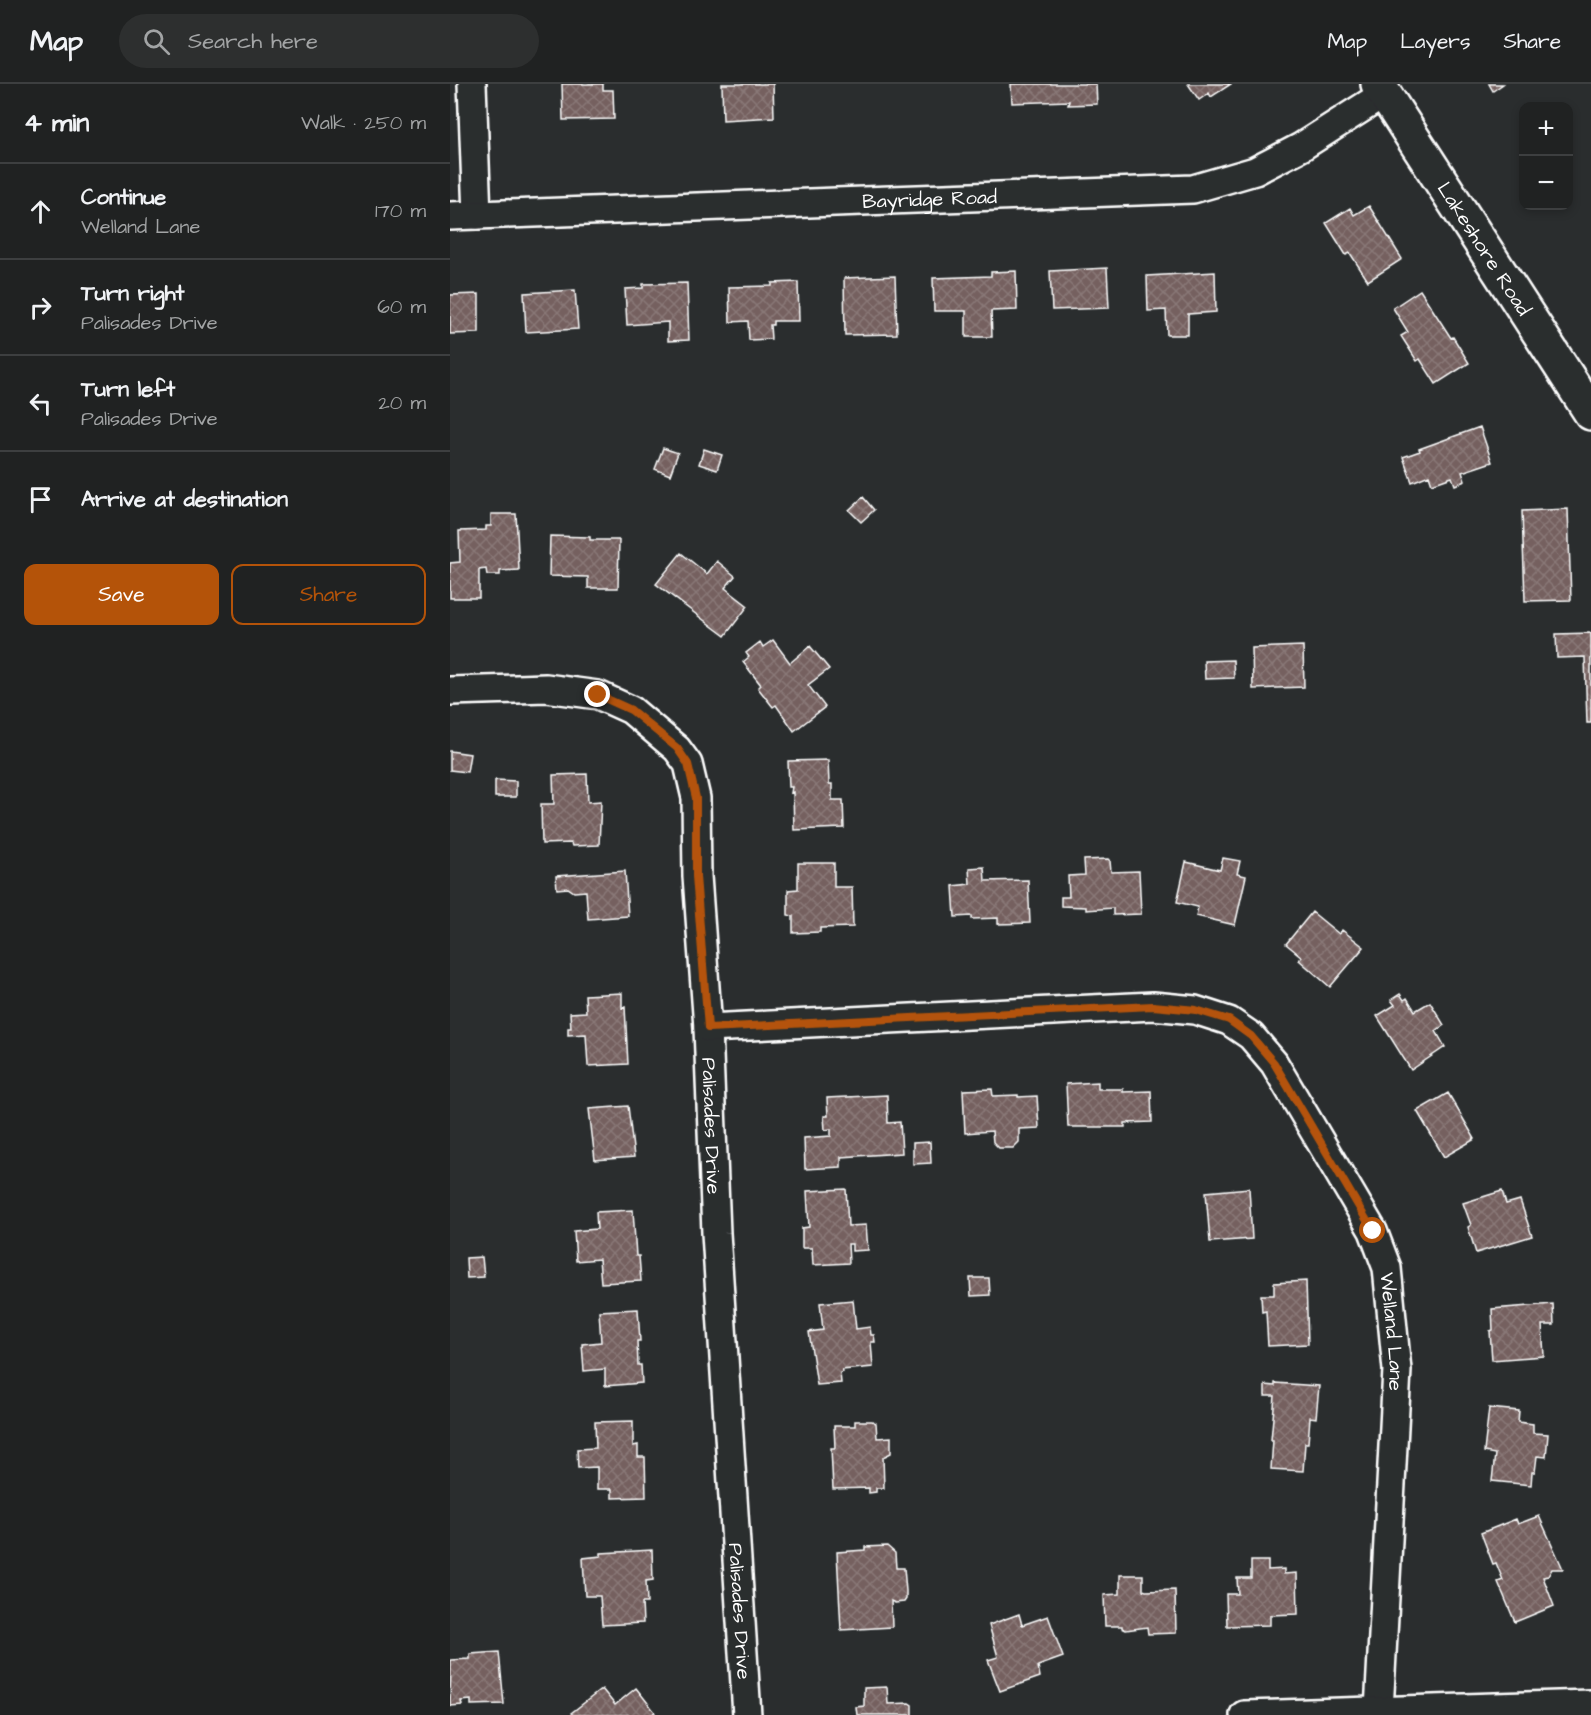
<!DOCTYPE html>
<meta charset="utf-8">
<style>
body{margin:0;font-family:"Architects Daughter",sans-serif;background:#2d2f2f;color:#f1f3f6}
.controls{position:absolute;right:18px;top:18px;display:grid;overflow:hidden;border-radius:12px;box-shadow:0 3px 9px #0003}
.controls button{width:54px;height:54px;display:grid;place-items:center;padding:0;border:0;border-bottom:2px solid #3d3f40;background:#202222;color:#f1f3f6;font:30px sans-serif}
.stop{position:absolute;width:18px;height:18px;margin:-14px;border:4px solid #b45309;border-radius:50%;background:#fff}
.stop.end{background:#b45309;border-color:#fff;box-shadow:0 2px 6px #0008}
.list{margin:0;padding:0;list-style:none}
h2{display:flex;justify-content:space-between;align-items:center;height:78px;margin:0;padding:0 24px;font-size:26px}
h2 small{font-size:20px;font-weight:400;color:#a2a4a5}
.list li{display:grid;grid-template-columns:39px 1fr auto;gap:18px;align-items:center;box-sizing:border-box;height:96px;padding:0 24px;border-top:2px solid #3d3f40}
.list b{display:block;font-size:22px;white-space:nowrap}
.list p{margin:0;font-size:20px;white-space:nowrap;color:#a2a4a5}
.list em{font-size:20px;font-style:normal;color:#a2a4a5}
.actions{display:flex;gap:12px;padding:18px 24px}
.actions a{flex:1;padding:14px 0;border:2px solid #b45309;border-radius:12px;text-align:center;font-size:21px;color:#b45309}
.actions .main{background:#b45309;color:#fff}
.icon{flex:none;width:33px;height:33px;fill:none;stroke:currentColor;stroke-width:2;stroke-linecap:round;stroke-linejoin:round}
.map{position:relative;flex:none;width:1141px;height:1631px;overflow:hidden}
header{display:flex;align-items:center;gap:36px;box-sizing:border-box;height:84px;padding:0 30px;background:#202222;border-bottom:2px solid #3d3f40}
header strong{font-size:28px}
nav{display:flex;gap:33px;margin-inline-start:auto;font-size:21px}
.search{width:420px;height:54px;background:#2d2f2f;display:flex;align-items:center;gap:15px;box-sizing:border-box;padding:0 21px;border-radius:33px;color:#a2a4a5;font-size:22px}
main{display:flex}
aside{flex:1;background:#202222}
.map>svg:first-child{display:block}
.building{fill:url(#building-cross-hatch);stroke:#fff;stroke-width:1.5}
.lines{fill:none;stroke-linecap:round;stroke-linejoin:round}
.street-casing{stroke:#fff;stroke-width:32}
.secondary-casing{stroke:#fff;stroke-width:38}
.street{stroke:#2a2d2e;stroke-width:27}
.secondary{stroke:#2a2d2e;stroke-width:33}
.route{stroke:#b45309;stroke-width:8}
.labels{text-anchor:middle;stroke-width:4.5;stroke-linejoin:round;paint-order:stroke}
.street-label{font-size:20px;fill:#fff;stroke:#2a2d2e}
</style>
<header>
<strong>Map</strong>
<div class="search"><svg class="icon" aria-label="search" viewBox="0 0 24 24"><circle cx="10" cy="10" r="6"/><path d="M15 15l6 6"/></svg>Search here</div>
<nav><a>Map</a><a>Layers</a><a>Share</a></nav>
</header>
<main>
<aside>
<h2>4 min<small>Walk · 250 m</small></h2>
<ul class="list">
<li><svg class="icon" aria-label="ahead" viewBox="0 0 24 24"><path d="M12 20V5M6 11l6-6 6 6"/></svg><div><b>Continue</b><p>Welland Lane</p></div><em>170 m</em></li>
<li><svg class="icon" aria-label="right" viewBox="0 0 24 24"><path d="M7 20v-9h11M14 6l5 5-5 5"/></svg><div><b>Turn right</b><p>Palisades Drive</p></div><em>60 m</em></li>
<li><svg class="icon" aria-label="left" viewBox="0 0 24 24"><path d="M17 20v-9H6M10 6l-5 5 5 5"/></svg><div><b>Turn left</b><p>Palisades Drive</p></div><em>20 m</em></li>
<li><svg class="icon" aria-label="arrive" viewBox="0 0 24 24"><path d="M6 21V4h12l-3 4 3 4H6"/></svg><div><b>Arrive at destination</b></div></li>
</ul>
<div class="actions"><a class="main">Save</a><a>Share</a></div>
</aside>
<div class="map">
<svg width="1141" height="1631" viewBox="0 0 1141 1631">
<defs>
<pattern id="building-cross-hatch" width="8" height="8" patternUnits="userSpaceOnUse" patternTransform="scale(1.5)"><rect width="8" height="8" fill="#74605f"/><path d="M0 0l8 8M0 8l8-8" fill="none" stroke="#897877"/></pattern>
</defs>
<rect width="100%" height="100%" fill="#2a2d2e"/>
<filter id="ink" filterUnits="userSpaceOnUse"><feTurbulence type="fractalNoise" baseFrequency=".0167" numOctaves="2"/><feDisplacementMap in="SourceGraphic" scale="12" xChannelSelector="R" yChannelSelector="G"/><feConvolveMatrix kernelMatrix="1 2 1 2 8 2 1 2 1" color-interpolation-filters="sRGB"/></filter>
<g filter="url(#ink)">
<!-- building -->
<path class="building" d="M112,0H153V6H163L164,35L113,36Z
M272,0H323L324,33L273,36Z
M561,0H646L647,20L618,21L619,17L562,19Z
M738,0H781L761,13L759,9L749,16Z
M1039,0H1053L1043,7Z
M919,122L952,175L918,197L900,169L896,171L876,139L900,124L904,131Z
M657,184L659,224L602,226L600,187Z
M566,187L567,226L541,227L542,253H516V227H484L483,194L541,192V188Z
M765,188L766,228L738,230V251H717L716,226L698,227L697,192Z
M445,192L447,250L395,251L394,194Z
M348,198L349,237H323V241H320L321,255L299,256L298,237L280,238L279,203L322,202V199Z
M237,199L239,256L218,257V238L177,241L175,205L193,204V200Z
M125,206L128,245L76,248L74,209Z
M970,206L1001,254L1003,253L1019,279L986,300L970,275L967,277L951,252L958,248L943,224Z
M29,210V249L0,250V211Z
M1030,343L1042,378L1012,388L1015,397L1005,401L1002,393L982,400L979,391L962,398L953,373L970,367L969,365Z
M213,364L228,369L220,391L205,385Z
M254,365L272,371L267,386L249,380Z
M413,413L424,426L411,438L399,426Z
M1118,425L1121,516L1075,517L1072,427Z
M41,430H66L69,486L50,487V491H37L36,485L29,486V514H0V479L10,478L9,447L36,446V442H41Z
M100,452L140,453V456H169L168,504H138V493L99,492Z
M231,469L257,490L267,477L285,492L275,504L298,522L275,552L206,500Z
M1141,549V639H1137L1135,573L1107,574L1106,550Z
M323,556L340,579L360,562L379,585L358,601L375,623L344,647L326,621L323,623L308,604L311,601L293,578L299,573L296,569L310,558L313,563Z
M853,562L854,603L803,605L802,564Z
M783,576L784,594L755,595L754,577Z
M0,667L20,670L17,688L0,686Z
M378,676L379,700H382V716H393L394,744L344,746L343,708L341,709L342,703H339L338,677Z
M137,690L138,718L151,717L149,761L122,762L121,759L92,760L91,720H104L103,691Z
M45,696L66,697V713H45Z
M773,774L790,777L787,790L796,792L785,841L746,832L748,823L727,818L736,778L770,786Z
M658,775L660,777L661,788L689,787L691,830L663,831V824L636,826V823L611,822V813H619L618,792L635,791L634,776Z
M348,779H384V803H402L403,843L370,844V848L343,849V832L338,831V806L348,805Z
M534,783L535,797L578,796L580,839L548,840V834L522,835V832L505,833L503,802L520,800L519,784Z
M175,787L178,832L138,835L136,807L124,808L118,804L107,805L106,792Z
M862,828L889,850L892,846L914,863L880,903L849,876L852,873L836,860Z
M172,909V924L175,923L178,980L138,982L136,950L118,951V944H121L120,929L136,928L135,911Z
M950,910L954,916L957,914L965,927L980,918L994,941L986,947L995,963L961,986L927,932L945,921L941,916Z
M648,998V1005H673V1008L701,1007L702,1038L675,1039V1043H618L616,1000Z
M542,1005L543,1012L568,1011V1013L587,1012L589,1044L569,1045V1058L563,1064H549L543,1058L542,1047L515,1049L513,1006Z
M998,1009L1025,1055L994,1073L967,1027Z
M437,1011L438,1039L450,1038L452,1069L391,1073V1083L355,1085L354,1054L381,1052V1045L375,1046L374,1032H378L377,1014Z
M178,1022L184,1073L145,1076L139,1025Z
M480,1058L481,1079L463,1080V1059Z
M799,1104L802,1155L760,1158L756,1108Z
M396,1105L398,1142L416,1141L418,1166L402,1167V1160H398L399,1179L363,1181L362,1164H352V1144L359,1143L357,1107Z
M1052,1107L1056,1120L1070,1116L1082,1152L1026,1169L1018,1143L1021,1141L1013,1119Z
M183,1126L186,1172H189L191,1197L151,1199L149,1175L126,1177L124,1147L147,1145L146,1128Z
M32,1173L34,1193L17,1194L16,1174Z
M520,1194H539L540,1211L521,1212Z
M856,1197L858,1260L818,1262L816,1227L812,1228L811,1211H824V1199Z
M403,1216L406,1245L420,1243L421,1251H424L425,1258H421L423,1283L392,1286L393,1288L390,1289L391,1299L367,1301L359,1248L373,1246L370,1219Z
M1103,1220L1104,1241H1092L1094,1272L1042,1276L1040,1247L1043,1246L1042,1225Z
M188,1225L190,1257H187L188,1281H191L192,1299L155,1302V1285L134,1287L132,1260L151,1258L149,1227Z
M825,1299L869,1302L866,1334L860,1333L858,1359H855L853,1387L821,1385L823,1356H821L825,1312H815V1301L825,1302Z
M1039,1324L1069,1327L1068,1338L1083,1340V1349L1098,1350L1096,1373L1087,1372L1085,1388H1082L1081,1401L1042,1397L1045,1370L1034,1368Z
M183,1337V1362L188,1361V1373H195L196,1413L162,1414V1405H147V1383L128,1384L127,1365L146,1364L145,1338Z
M405,1337H422L426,1339L427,1354L441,1353V1369L433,1373L434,1404H426V1408L419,1409V1404L383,1405L381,1364H385L384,1342H405Z
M1089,1432L1113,1485H1102L1098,1492L1093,1493L1104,1522L1065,1538L1048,1498L1053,1496L1046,1479L1043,1480L1031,1449L1066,1435L1068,1440Z
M437,1462L445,1469L446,1484H454L456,1507V1515L454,1518L445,1519L441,1517L442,1543L391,1546L387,1468L415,1466V1463Z
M202,1466L203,1496L196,1497L197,1519H192L193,1539L152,1541L150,1512H135L133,1474L151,1472V1469Z
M801,1477H818V1486L834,1485V1490L847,1489L848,1530L820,1531V1541L777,1542L776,1510H788L787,1494H801Z
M670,1491H693V1506L696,1507L725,1506L726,1549L698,1550L697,1543L676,1546L672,1544V1542H655L654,1511L670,1510Z
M569,1530L572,1541L598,1532L613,1573L588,1582L590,1593L550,1607L538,1576L548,1573L539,1541Z
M49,1568L54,1620L21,1621V1616L11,1617L12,1621L0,1622L1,1576L20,1575V1570Z
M437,1603L438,1620L459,1619L462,1621V1631H407L406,1623L414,1622V1604Z
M186,1604L205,1628L201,1631H123L121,1629L152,1605L165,1621Z"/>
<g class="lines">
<!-- street casing -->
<g class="street-casing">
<g id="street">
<path d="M22,0L27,131"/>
<path id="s1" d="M0,132L743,105L805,87L851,63L934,10"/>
<path id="s2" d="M0,607L96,604L148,611L181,626L227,665L238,680L246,714L247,792L258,944L266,1149L297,1631"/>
<path id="s3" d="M258,944L703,922L745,926L779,937L801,952L824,979L923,1147L937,1184L947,1286L929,1627"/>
<path d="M794,1631L1141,1620"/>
</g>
</g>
<!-- secondary casing -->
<g class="secondary-casing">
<g id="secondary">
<path id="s4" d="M928,0L1141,329"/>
</g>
</g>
<!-- street -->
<use href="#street" class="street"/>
<!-- secondary -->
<use href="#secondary" class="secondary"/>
</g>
</g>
<g class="lines" filter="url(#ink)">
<!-- route -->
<path class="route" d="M148,611L181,626L227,664L238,680L246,714V792L258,944L703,922L746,926L779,936L801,952L824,979L923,1147"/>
</g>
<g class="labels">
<!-- street labels -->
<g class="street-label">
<text dy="7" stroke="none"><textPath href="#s1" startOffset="480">Bayridge Road</textPath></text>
<text dy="7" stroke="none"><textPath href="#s4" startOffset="196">Lakeshore Road</textPath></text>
<text dy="7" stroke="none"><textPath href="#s2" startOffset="627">Palisades Drive</textPath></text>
<text dy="7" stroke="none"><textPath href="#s3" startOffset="884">Welland Lane</textPath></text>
<text dy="7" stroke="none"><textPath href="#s2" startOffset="1113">Palisades Drive</textPath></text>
</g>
</g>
</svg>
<div class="controls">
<button>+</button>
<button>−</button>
</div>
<div class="stop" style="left:923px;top:1147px"></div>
<div class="stop end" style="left:148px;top:611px"></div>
</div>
</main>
